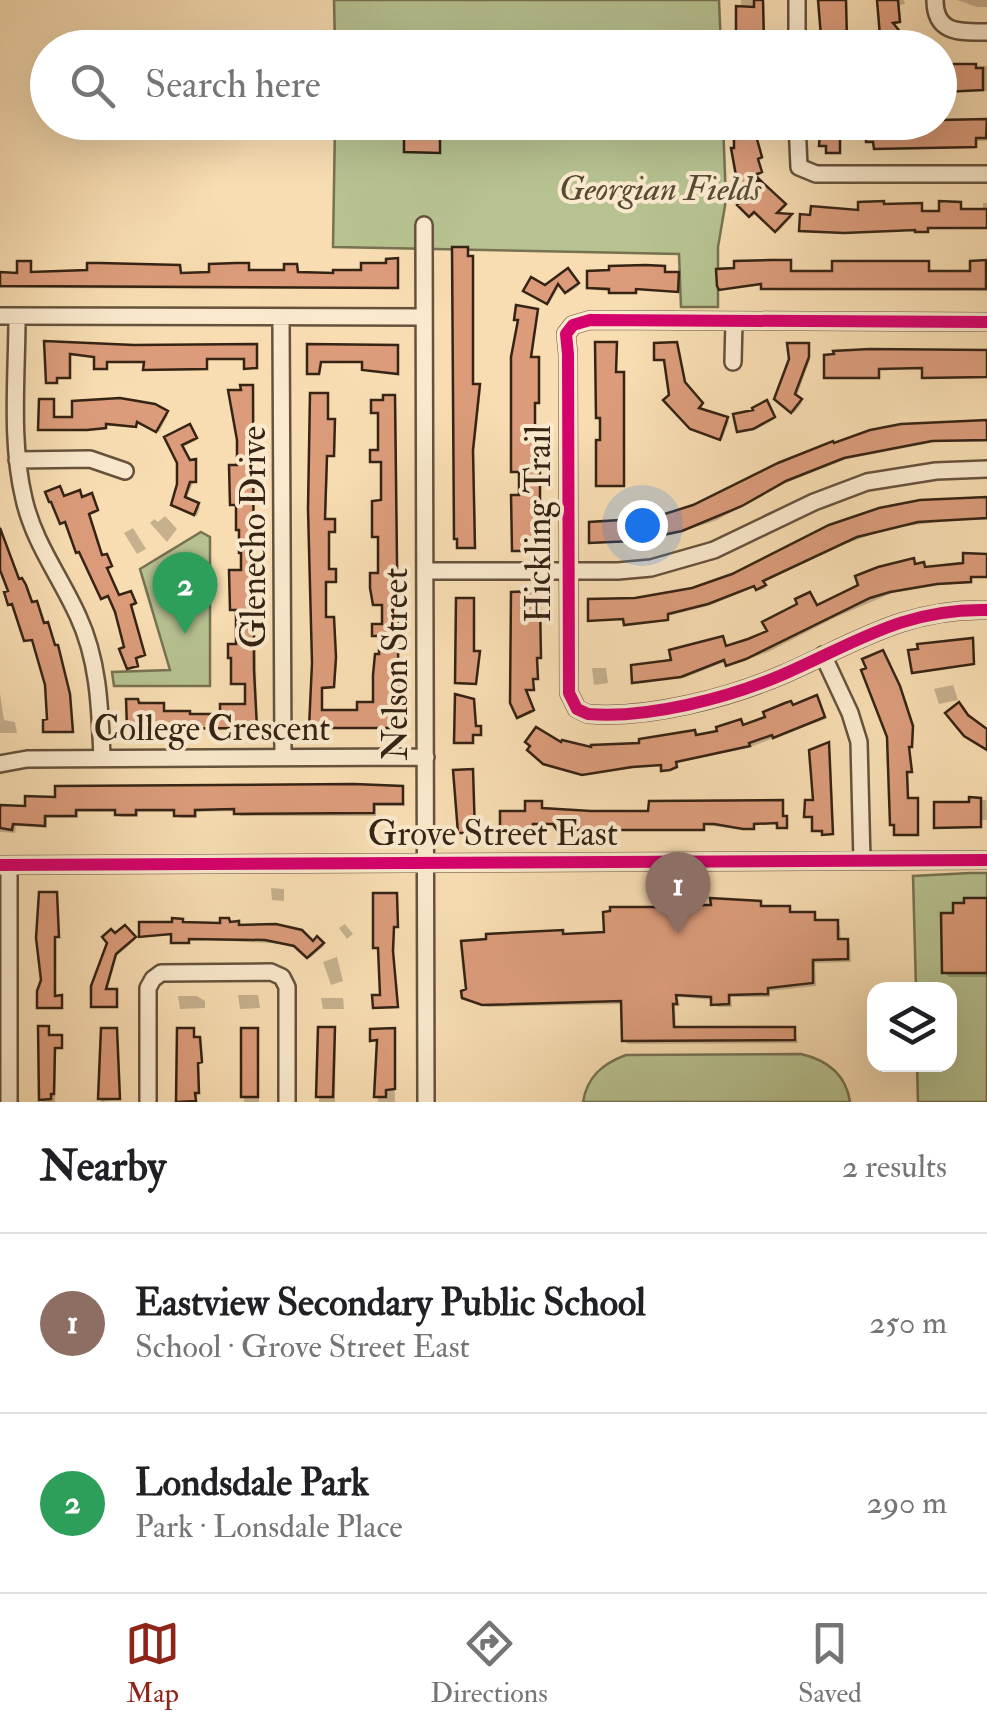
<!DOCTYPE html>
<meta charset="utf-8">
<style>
body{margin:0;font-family:"IM FELL Double Pica",serif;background:#f2f2f2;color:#202124}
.controls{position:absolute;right:30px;bottom:30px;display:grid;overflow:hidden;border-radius:20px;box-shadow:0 10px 40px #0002}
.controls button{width:90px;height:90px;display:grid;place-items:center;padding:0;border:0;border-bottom:2px solid #e0e0e0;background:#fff;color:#202124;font:50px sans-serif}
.you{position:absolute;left:642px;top:525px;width:35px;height:35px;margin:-25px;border:8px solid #fff;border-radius:50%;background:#1a73e8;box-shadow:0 0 0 15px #1a73e833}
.badge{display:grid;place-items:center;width:65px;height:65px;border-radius:50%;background:#8f2418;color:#fff;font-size:32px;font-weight:700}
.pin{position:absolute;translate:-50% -82px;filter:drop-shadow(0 2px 5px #0008)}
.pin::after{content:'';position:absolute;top:52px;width:35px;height:30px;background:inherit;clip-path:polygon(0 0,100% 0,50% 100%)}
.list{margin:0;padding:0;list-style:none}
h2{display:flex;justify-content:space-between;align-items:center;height:130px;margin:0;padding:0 40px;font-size:42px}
h2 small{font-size:32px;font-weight:400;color:#757577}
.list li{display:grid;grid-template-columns:65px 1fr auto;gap:30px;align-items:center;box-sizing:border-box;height:180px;padding:0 40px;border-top:2px solid #e0e0e0}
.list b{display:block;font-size:38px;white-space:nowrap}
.list p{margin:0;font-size:32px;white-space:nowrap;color:#757577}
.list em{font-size:32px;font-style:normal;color:#757577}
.icon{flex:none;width:55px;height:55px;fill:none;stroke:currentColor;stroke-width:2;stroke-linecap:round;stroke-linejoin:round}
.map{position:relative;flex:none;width:987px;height:1102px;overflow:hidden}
.search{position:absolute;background:#fff;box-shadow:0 10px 40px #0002;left:30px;right:30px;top:30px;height:110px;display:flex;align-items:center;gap:25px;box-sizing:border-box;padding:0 35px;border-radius:55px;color:#757577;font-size:38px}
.sheet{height:490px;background:#fff}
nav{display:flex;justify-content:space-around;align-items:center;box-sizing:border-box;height:140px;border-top:2px solid #e0e0e0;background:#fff;font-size:28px;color:#757577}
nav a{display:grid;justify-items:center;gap:5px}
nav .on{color:#8f2418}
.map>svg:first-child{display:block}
.green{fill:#b7c291;stroke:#767252;stroke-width:2.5}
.shadow{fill:#0003}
.building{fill:#dc9c7b;stroke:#352314;stroke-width:2.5}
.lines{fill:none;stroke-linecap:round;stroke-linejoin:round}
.minor-casing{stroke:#66523c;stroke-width:20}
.minor{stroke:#fae9cd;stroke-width:15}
.cycleway-casing{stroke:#fae9cd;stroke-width:19}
.cycleway{stroke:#d6006c;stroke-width:12}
.labels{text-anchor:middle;stroke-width:8;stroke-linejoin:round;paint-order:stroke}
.park-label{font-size:35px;font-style:italic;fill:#564b33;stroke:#fae9cd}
.street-label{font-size:35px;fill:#352314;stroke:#fae9cd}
</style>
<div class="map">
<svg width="987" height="1102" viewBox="0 0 987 1102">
<rect width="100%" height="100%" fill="#f8ddb2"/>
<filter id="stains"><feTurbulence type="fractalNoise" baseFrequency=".002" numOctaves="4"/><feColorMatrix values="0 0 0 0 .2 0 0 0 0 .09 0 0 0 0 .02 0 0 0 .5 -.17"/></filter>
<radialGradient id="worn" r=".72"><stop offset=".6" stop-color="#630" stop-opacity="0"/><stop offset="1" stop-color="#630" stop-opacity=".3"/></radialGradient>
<!-- green -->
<path class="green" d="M334,0H719L721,47H335Z
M335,123H723L726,200L718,247V307H681L679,254L333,247Z
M201,532L210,537V686H114L112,672L170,670L140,569Z
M970,873H987V1102H918L917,1065L950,1064V989H916L913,876Z
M801,1054C827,1060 846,1074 850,1102H583C587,1077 602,1064 626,1055Z"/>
<!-- shadow -->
<path class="shadow" d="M741,0H764L765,45L740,48Z
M881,0H904L905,4L899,5L901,23L892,25L909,48H880L883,45Z
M987,0V7H977L957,0Z
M987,66V91H947V69Z
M940,121L987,122V141H977V148L878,150L876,142L869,141L934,126V122Z
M737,122H765L764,133L755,132L763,159L758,161L762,174L754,177L758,182L742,187Z
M761,185L785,207L777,215L792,217L778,232L757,212L752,217L740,205Z
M983,203H987V228L801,230L861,213L921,205L923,213H941L960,204L962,212L983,211Z
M467,249L469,258L474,260V386L481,388L474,453L476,549L460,547Z
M397,261L399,289L0,288V275H20L30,264L32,274L179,268L181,275H211L248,265L250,273L286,272L296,266L299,275L363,272Z
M790,263L792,273H835L928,264L929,274L973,273L972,263H987V291L766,290L764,285L721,289Z
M664,268L666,274L680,276L679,293L637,289V294L596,290L589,287Z
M568,271L579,286L568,293L561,283L549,304L528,292L545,287Z
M537,311L532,360L540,362V404H536V428L540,430L536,467L540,469L541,551H516L521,473L514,471Z
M47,344L256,347L258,369H249L247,360H207L208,370L148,371L146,363H108V370L98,369L97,358L71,355V378H57V383L50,384Z
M616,345L617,374L625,376V487H600L603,442L598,417Z
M676,345L686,386L703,406L699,410L729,421L722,440L694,430L666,360L657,359Z
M808,346L810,360L796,398L802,403L794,413L777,399Z
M309,347H397L399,374L366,371L364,363H322L320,375H311Z
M987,352V378L926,379L924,369H880V378L827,377Z
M252,388L257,729L131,730L138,701L163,706L165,713L192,716H222L247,706V685L233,683L239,610L233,609L244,572L238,506L232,504Z
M312,396L328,398V422L335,424V457H328L326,521L336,523V533H329L330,571L337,573V583H327L326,619L335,621L337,661L335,688L323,689V712H360L376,704L381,637L374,635L384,626V606L375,604L380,576V538L374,536L383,503L384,463L373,461L380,452V413L373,412L394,397L396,399L399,728L311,727Z
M53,401L54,419L168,415L159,432L138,421L137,428L107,425V429L43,430Z
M768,405L775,419L756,430L739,431Z
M987,423V442H935L847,459L788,482L715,521L674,534L637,542H592L632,523L680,512L809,452Z
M192,430L197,440L183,447L190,462L197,464V483H193L186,500L200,507L197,516L173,505L180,484V463L168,438Z
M81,495L83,499L93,498L98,512L89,515L103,558H108L112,568L107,570L119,598L132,595L136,605L131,607L145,657L136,659L139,668H129L127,649L111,597L103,598L82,553L78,552L68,522H62L64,498Z
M987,500V520H955L891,528L830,549L763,583L766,588L760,590L757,586L711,605L668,616L669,621L628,625L626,620H591L636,600L693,590L733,577L830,528Z
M165,516L177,529L167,542L150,523L154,519L158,522Z
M0,525L19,581L24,582L55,648L59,649L71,697L73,732L45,731L50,722L48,684L35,641L26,640L15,604L10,603L11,592L0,562Z
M133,528L146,549L137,554L124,533Z
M987,556V578H972V583L940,585L892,593L834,618L768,652L729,666L727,661L684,678L635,682L674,662L749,641L913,561L916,566L923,565L926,569L966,566Z
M534,594L536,604L541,606V659H538L539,680H534V690L526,691L534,712L521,718Z
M473,600L475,653L480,655L477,684H460Z
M972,641L974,665L914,672L920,651Z
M592,668H606L608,683L594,685Z
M953,685L958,700L939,704L934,689Z
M901,691L914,730L913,748H909L913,773L908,774L909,801L918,802L919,836L896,834L893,778Z
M0,693L4,720L15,722L17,733H0Z
M818,700L826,719L750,747L677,763L678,768L672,770L666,771L663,766L635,768L586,775L547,765L562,746L594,751L696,738L743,727Z
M473,701L477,728L481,730V736H473L474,744H459Z
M828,744L830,746L834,835L817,832L814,818L807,816L815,803Z
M472,771L476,833H462L460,832Z
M986,784L987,820H982V828L937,827L971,804V800H986Z
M402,789L405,806H376V816H240L237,811L197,812V818H180L177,812H138V817H121L118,812H78V818H47V828L16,826L15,833L0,832V806L27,809Z
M782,803L788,829H781L779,824H755V829L746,830L705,825V830L557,829L555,825H534L533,830L502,829L541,804L543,811L651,813Z
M271,888L284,889V901L272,900Z
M56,895L59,938H56L55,998L62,1000L63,1009H41Z
M396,896L399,927L395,928L394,955L398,1008L377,1009L382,997L381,949L376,947Z
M987,901V977H949L944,972L955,915Z
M760,903L764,907L789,908L793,915L814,914L817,923L837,922L840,926L841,942L850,945L851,962L815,963L816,986L770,991V997H731L732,1007H717L714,1000L678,997L680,1006H675L676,1030L794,1029L798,1043L628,1044L624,1040V1004L488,1007L464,996L566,937L606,935L662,910L666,914Z
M228,920L230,924L313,944L317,940L324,946L310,958L299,947L285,944L190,939V944H176L174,935L141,936L182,921L222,925Z
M345,924L353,934L347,939L339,928Z
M125,928L135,940L117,956L107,992L117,993L118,1008H96L115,937Z
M337,957L343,981L331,985L323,962Z
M238,995H258L260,1008L240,1009Z
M178,996H197L205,1001V1008L180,1009Z
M321,998H343L344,1009H323Z
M48,1028L50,1038L63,1040L62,1048H56L55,1102H42Z
M321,1029L336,1031L335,1102H319Z
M179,1030H193L194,1039L201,1041L203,1063L199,1064L197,1102H179Z
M243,1030L259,1032V1102H244Z
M116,1031L120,1099L101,1102L100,1081Z
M394,1031L395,1102H378L376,1079L380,1041L373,1040Z"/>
<!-- building -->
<path class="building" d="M754,0H763L764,44H757V48H736V6L754,7Z
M818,0H846L847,40H842V48H822Z
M877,0H898L900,22L893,23L910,44L905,48H881Z
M953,64H976V68H983V90L944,92V67Z
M987,119L986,138H976V147L874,149L873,142H866V125L924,126L940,122V120Z
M734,122H763V132H755L762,157L758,159L762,172L755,175L760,180L738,187L731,148H734Z
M821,122H845V136H840V153H826V146H819Z
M404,138H440V153L404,152Z
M761,181L786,204L777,213L792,214L775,232L754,212L749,217L737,205Z
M884,201V204L922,203V211H939V201L961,202V209H987V228H928V232H915V230L844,233L799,231L800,214L810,215L811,206L858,210V202Z
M452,247H468V256H473V384H480L473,450L475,548H457V539H454Z
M398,258V288L0,286V272L17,273V261H31V272L87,270V263H100L180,265L181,273L209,272V264L236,263H249V270H284V264H297L298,272L333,273V270H361V263H386V259Z
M771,260H791V271H832V261H929V271H970V261L986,260V289H761V284L719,290L717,286L716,269L734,268V261Z
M646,265L665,266V272H679L678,292L636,289V293H609V289L587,288V271L609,270V266Z
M568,268L579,283L565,293L558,284L547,304L523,291L531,277L545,285Z
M516,305L538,309L531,357H539V403H535V426H539L535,465H540V551H512L511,495H519V472H511V357L518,320H514Z
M44,341L134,345L257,344V368L244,369V359H207V369L143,370L144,362H107V369H94V357L70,354V378H57V383H46Z
M595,342H617L616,372H624V486H596V440H600V418H596Z
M677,342L685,382L703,403L699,408L728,417L720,440L690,429L663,400L669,395L664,360H654V343Z
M787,343H809V357L795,394L802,399L791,413L774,399L789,359Z
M307,344L398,345V374L362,370V362H321L319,374H307Z
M870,349L987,350V377L922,378V368L879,369V378H824V355L834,354L833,351Z
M240,385H253L254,670L257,728L127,729L126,699H138L139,703H164V711H190V714H220V704H245V684H231V658H228V644H236V610H230L229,570H241V553H239V530H236V505H230L229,465H237V440L228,390H241Z
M310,393H328V419H335L334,456H327L325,519H335V532H329V569H336V582H326V617H334L336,657L334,687L322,688V710H357V702H373V675L375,654H379V636H372V624H382V605H373L370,588V573H378V537H372V501L381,500V462H370V450H378V413H371V400H383V395H395L399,728H309L312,663L308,509Z
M120,398L155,404L168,411L156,432L137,422L136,427L106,424V428L87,430H38L39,399H54V417H72V401Z
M767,400L775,417L753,429L737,432L733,414L753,410L752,408Z
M987,420V440L932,441L844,458L786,481L742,506L682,531L634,541L589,543V522L652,518L693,505L778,463L833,441L834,443L870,430L901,424Z
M190,424L197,438L182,445L190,460L196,459V482H190L185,497L199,503L194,515L171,505L177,484V463L164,437Z
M60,486L64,496L80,490L82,497L92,493L98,510L89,514L102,555L107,554L112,566L107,568L119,595L131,591L136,603L131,605L145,655L136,658L138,666L127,669L119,649L124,647L115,612L108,596L101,599L79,552L76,553L65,522L60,524L51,502H49L45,492Z
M987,497V518L918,522L857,537L763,581L766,585L756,590L754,586L708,604L668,614V620L624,625L623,619L588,621V599L635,598L692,588L732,574L829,525L879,508L920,500Z
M0,528L19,579L22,578L26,585L32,602L37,601L44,623L48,622L55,645H58L70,694L73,732H43V720L47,719L45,685L32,640L24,641L12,604L8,605L4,592L8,591L0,570Z
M963,553L987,554V577H971V582L937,584L890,592L870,598L746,659L726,666L724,660L681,677L632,683L631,665L671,660L669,650L723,636L726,646L748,639L767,631L762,622L797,604L795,599L810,592L817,605L858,585L855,576L878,567L914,558L915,564L924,562L925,567L963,563Z
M535,591V602H540L541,658H537L538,679H533L534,690H526L534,710L517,718L510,703L511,592Z
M456,598H474V651H480L476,684L455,683Z
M973,638L974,664L912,673L908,650L918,649L917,644Z
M883,650L900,686L913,726L912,747H909L912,772H907L908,798H918V835H894V825H890L887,737L861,670L866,668L862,659Z
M455,694L474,699L476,726H481V735H473V743H454Z
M817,695L825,717L773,738L772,735L749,743L750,746L676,762L677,767L670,770L661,771V765L632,767L582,775L543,764L527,750L530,746L525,742L536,727L561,742L562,740L591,747V745L639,743V739L695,730L696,735L717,731L716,727L741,719L743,725L765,717L763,712L785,703L791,701L793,705Z
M959,702L968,715L987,729V750L964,736L945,713Z
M829,742L833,834L822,835V831H812V817H804L805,800H813L809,750Z
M473,769L475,833H458L453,770Z
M354,784L403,786V804H374V813L234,814V809L195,810V816H174V810H136V815H115V810H76V816H45V826L13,824L12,830L0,828V805L25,806V796L55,797V786Z
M969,797L981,798V827L934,828V802H969Z
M783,800V816H787V828H777V823L754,824V829H743L714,824H704V830H557L553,824H533L532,829L500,830V811H525V801H542V808L591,811H648L649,801Z
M39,892H57L59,937H55V996L62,995V1008H37V991L41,980L36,938Z
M373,893H397L398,927H394L393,951L398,1007L373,1008L372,995H380L378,948H373Z
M710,898L761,901V906H790V912H815V920H838V939H848V959L813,960V983L768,988V994L729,995V1004L711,1005V997L676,995L677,1004H673L674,1027H795V1040L622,1041L621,1001L482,1005L462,998L461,991L466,989L461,941L486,939V934L563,930V934L604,932L603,912L610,911V907H663V912L687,910L686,905H711Z
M964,898H987V973H942L941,913H953V903H964Z
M172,918L183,919V922L220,923V918H229L230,922L239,921V925L276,924L302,930L313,941L317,936L324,943L307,958L294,946L265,940L189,939V943H171V934L139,937V922H172Z
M125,925L136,937L116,954L106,989H117V1007H91V986L107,943L102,937L111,929L115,933Z
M38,1026H49V1035H62V1048H55L54,1094H51V1099L39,1100Z
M318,1027H335L333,1097H316Z
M101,1028H117L120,1099H98Z
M177,1028H194V1037H200L202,1062L198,1063L199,1093H195L196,1101L176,1102Z
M241,1028H258V1097H241Z
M395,1028V1089L386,1090V1097H374L377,1040L370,1041V1029Z"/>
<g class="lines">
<!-- minor casing -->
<g class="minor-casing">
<path id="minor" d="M797,0V48
M935,0C935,34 960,32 987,32
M797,122L799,167L816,174H987
M424,225L426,1102
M0,316L424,317
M17,317C17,376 10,441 24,499C34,543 60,576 78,616C99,661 100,709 102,758
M281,317L283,757
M987,322L590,320L573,325L566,334L568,354L569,693L577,709L588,714C647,719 729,698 784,674C855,643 905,608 987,610
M733,362L734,322
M17,460L90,459L125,471
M425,571H618L651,568L714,550L814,502L867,482L936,471L987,469
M823,655L850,713L859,742L862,861
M0,764L27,759L426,757
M0,865L987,860
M9,865V1102
M148,1102V988L153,979L161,973L271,972L282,977L287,987V1102"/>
</g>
<!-- minor -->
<use href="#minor" class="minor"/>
<!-- cycleway casing -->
<g class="cycleway-casing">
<path id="cycleway" d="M987,322L590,320L573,325L566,334L568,354L569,693L577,709L588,714C647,719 729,698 784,674C855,643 905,608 987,610
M0,865L987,860"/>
</g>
<!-- cycleway -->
<use href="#cycleway" class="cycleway"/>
</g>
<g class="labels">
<!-- park labels -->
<g class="park-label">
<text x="660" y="200">Georgian Fields</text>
</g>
<!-- street labels -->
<g class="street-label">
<text transform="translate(538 524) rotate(-90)" y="12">Hickling Trail</text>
<text transform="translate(253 537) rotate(-90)" y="12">Glenecho Drive</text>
<text transform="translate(395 664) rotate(-90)" y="12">Nelson Street</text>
<text x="212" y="740">College Crescent</text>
<text x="493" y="845">Grove Street East</text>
</g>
</g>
<rect width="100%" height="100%" filter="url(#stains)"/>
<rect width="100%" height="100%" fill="url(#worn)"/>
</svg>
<div class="controls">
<button><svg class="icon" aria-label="layers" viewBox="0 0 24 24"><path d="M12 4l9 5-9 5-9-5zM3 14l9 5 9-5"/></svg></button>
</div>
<div class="you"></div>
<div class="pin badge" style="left:678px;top:934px;background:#8d6e63">1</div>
<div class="pin badge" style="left:185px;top:634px;background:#2e9e5b">2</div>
<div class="search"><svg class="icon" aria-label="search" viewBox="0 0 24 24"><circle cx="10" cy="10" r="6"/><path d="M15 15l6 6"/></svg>Search here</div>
</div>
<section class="sheet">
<h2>Nearby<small>2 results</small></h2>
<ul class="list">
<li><span class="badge" style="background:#8d6e63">1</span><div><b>Eastview Secondary Public School</b><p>School · Grove Street East</p></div><em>250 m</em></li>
<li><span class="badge" style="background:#2e9e5b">2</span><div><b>Londsdale Park</b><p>Park · Lonsdale Place</p></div><em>290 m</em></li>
</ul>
</section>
<nav>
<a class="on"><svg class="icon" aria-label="map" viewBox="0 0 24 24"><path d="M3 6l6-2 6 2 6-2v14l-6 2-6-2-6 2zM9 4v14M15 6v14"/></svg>Map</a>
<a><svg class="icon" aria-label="directions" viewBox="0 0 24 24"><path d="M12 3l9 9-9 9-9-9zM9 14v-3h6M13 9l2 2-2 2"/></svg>Directions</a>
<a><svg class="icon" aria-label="saved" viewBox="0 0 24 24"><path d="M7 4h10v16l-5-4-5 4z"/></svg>Saved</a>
</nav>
